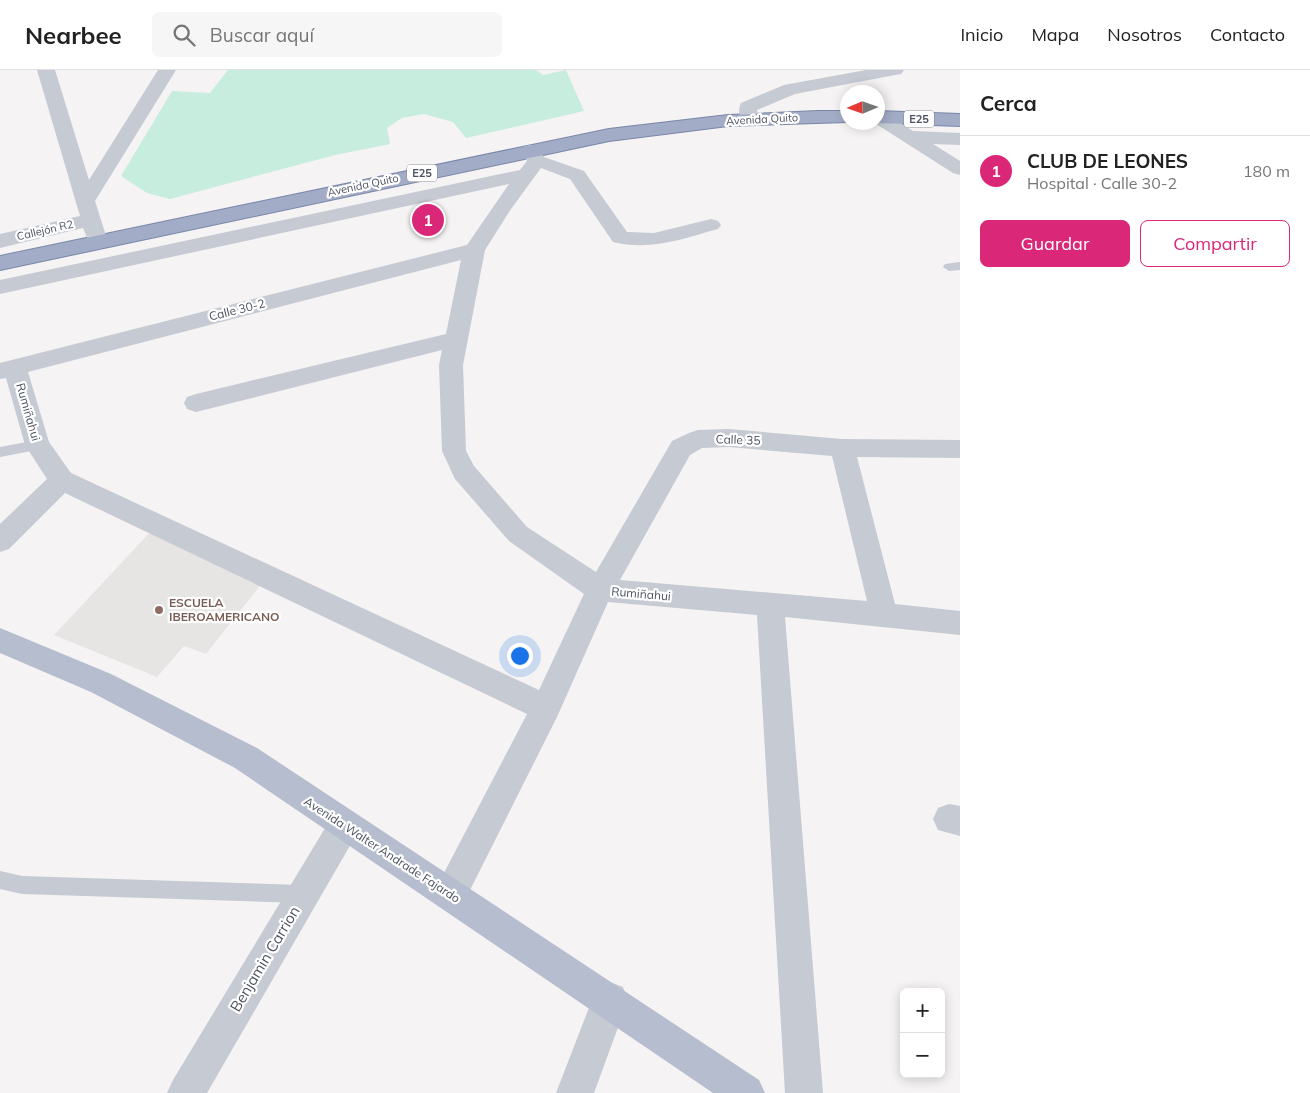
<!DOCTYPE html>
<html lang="es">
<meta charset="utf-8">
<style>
body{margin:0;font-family:Mulish,sans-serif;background:#f6f6f6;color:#222}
.controls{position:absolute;right:15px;bottom:15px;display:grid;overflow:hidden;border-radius:8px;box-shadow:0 2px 12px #0003}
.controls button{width:45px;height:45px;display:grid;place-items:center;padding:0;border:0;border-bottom:1px solid #e0e0e0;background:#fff;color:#222;font:25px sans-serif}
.compass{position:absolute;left:840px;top:15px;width:45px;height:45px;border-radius:50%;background:#fff;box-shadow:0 2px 12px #0003;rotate:268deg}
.you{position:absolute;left:519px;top:585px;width:18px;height:18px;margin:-12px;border:4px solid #fff;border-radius:50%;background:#1a73e8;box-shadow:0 0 0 8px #1a73e833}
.badge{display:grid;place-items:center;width:32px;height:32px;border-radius:50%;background:#db2777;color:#fff;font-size:16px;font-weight:700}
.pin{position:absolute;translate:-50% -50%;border:2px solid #fff;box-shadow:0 1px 5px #0006}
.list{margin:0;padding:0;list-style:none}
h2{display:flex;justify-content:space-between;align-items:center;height:65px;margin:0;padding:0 20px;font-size:21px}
h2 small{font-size:16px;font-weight:400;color:#767676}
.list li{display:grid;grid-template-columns:32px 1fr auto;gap:15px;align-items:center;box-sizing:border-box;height:70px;padding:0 20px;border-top:1px solid #e0e0e0}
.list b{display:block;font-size:19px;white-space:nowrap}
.list p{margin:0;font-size:16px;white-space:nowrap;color:#767676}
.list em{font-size:16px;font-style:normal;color:#767676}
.actions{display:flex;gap:10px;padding:15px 20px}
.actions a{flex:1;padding:11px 0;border:1px solid #db2777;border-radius:8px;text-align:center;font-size:18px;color:#db2777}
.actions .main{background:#db2777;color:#fff}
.icon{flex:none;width:28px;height:28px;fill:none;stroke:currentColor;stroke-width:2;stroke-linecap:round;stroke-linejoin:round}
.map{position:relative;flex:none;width:960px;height:1023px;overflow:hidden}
header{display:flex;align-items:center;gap:30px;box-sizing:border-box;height:70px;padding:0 25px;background:#fff;border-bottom:1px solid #e0e0e0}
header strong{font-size:24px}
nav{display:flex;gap:28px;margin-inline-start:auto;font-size:18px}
.search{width:350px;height:45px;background:#f6f6f6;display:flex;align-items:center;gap:12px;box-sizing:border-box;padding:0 18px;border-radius:8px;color:#767676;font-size:19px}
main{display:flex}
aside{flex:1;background:#fff}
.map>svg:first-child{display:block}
.education{fill:#e6e5e4}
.green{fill:#c6edde}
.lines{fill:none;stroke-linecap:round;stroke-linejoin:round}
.trunk-casing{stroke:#7a87a9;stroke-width:2}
.service{fill:#c5cad3;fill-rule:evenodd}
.minor{fill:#c5cad3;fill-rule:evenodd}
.primary{fill:#b5bdcf;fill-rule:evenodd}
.trunk{fill:#a2acc6;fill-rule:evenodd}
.education-dot{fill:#8d6e63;stroke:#fff;stroke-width:2}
.labels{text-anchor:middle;stroke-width:4.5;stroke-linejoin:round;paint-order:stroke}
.far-street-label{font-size:11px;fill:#4c525f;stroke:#fff}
.shield{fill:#fff;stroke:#82868f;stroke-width:1}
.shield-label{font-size:11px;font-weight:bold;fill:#4c525f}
.street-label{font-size:12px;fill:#4c525f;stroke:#fff}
.education-label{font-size:12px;font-weight:bold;fill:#785e54;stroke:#fff;text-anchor:start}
.near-street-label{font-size:15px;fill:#4c525f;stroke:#fff}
</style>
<header>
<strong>Nearbee</strong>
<div class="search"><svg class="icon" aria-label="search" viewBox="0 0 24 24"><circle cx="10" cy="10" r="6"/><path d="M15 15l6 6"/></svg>Buscar aquí</div>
<nav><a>Inicio</a><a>Mapa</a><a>Nosotros</a><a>Contacto</a></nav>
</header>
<main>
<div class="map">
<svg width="960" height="1023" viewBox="0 0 960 1023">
<rect width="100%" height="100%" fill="#f5f3f3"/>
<!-- education -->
<path class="education" d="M154,458L263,512L206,584L184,576L157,607L54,565Z"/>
<!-- green -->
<path class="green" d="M228,0H536L543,5L566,0L584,41L466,68L453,52L424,44L402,48L387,58L390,74L335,85L170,129L147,123L121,106L172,21L210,23Z"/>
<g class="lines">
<!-- trunk casing -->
<g class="trunk-casing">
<path id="trunk" d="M818,41H848V52L728,56L609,71L0,200V186L609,59L728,45Z
M878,41L960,44V56L878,53Z"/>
</g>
<!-- service -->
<path class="service" d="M960,192V200L949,201L943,197L945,194Z
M37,370L42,371L44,375L42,379L0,387V377Z
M0,801L22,806L303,815L309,818L312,824L309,830L303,833L22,824L0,819Z"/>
<!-- minor -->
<path class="minor" d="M37,0H55L89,110L158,0H176L95,131L108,172L105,177L98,179L91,177L83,158L0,178V164L80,146Z
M866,0H904L901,4L895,5L795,24L757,40L758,48L756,52H742C739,46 738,39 741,33L784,15Z
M878,43L886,44L913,61L960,63V75L933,74L960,91V105L953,103L873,52H878Z
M530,75L537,77L544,87L584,101L627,162L654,163L711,149L718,151L721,155L718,159C682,169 650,181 613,172L570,109L541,98L511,139L485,180L463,295L466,381L474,396L527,457L596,502L672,371L689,363L698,360L729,359L842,369L960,370V388L857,387L895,534L960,541V565L785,547L823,1023H785L757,545L608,532L557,647L462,836L450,841L438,836L433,824L527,644L65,423L9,479L0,482V454L47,409L25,375L6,308L0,309V293L467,175L509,114L0,224V210L520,100L527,91L520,81L523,77ZM461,190L446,264L196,324L187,327L184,333L187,339L196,342L442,280L439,295L442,381L455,409L509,471L584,524L539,620L71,403L49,372L28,302ZM729,377L832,386L867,531L620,510L690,385L702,378Z
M949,734L960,736V766L938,760L933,749L938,738Z
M344,741L355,745L360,756L355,767L207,1023H167L173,1010L333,745Z
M610,912L623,917L628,930L594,1023H556L597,917Z"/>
<!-- primary -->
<path class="primary" d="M0,558L111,604L257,678L759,1010L765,1023H713L235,698L91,622L0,583Z"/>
<!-- trunk -->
<use href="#trunk" class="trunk"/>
</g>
<!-- markers -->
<circle class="education-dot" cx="159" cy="540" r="5"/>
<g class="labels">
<!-- far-street labels -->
<g class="far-street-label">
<text transform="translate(762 49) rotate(-3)" y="4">Avenida Quito</text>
<text transform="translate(363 115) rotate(-12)" y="4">Avenida Quito</text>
<text transform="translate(45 160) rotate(-13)" y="4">Callejón R2</text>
</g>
<!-- shield labels -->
<g class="shield">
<rect x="904" y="40.5" width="30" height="17" rx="4"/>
<rect x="407" y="94.5" width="30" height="17" rx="4"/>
</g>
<g class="shield-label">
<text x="919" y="53">E25</text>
<text x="422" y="107">E25</text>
</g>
<!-- street labels -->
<g class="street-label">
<text transform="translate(237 240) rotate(-14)" y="4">Calle 30-2</text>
<text transform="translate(28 342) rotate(74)" y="4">Rumiñahui</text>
<text transform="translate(738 370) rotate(2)" y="4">Calle 35</text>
<text transform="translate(641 524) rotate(5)" y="4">Rumiñahui</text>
<text transform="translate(382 780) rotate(33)" y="4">Avenida Walter Andrade Fajardo</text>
</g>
<!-- education labels -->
<g class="education-label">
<text x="169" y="537">ESCUELA<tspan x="169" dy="14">IBEROAMERICANO</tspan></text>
</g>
<!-- near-street labels -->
<g class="near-street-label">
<text transform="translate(265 889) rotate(-59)" y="5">Benjamin Carrion</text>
</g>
</g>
</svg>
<div class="controls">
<button>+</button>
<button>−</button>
</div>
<svg class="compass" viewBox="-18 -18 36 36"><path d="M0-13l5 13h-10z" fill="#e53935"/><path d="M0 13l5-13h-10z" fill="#767676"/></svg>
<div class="you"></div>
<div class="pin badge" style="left:428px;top:150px">1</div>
</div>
<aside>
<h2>Cerca<small></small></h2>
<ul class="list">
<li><span class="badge">1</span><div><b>CLUB DE LEONES</b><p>Hospital · Calle 30-2</p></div><em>180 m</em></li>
</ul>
<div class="actions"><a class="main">Guardar</a><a>Compartir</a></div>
</aside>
</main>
